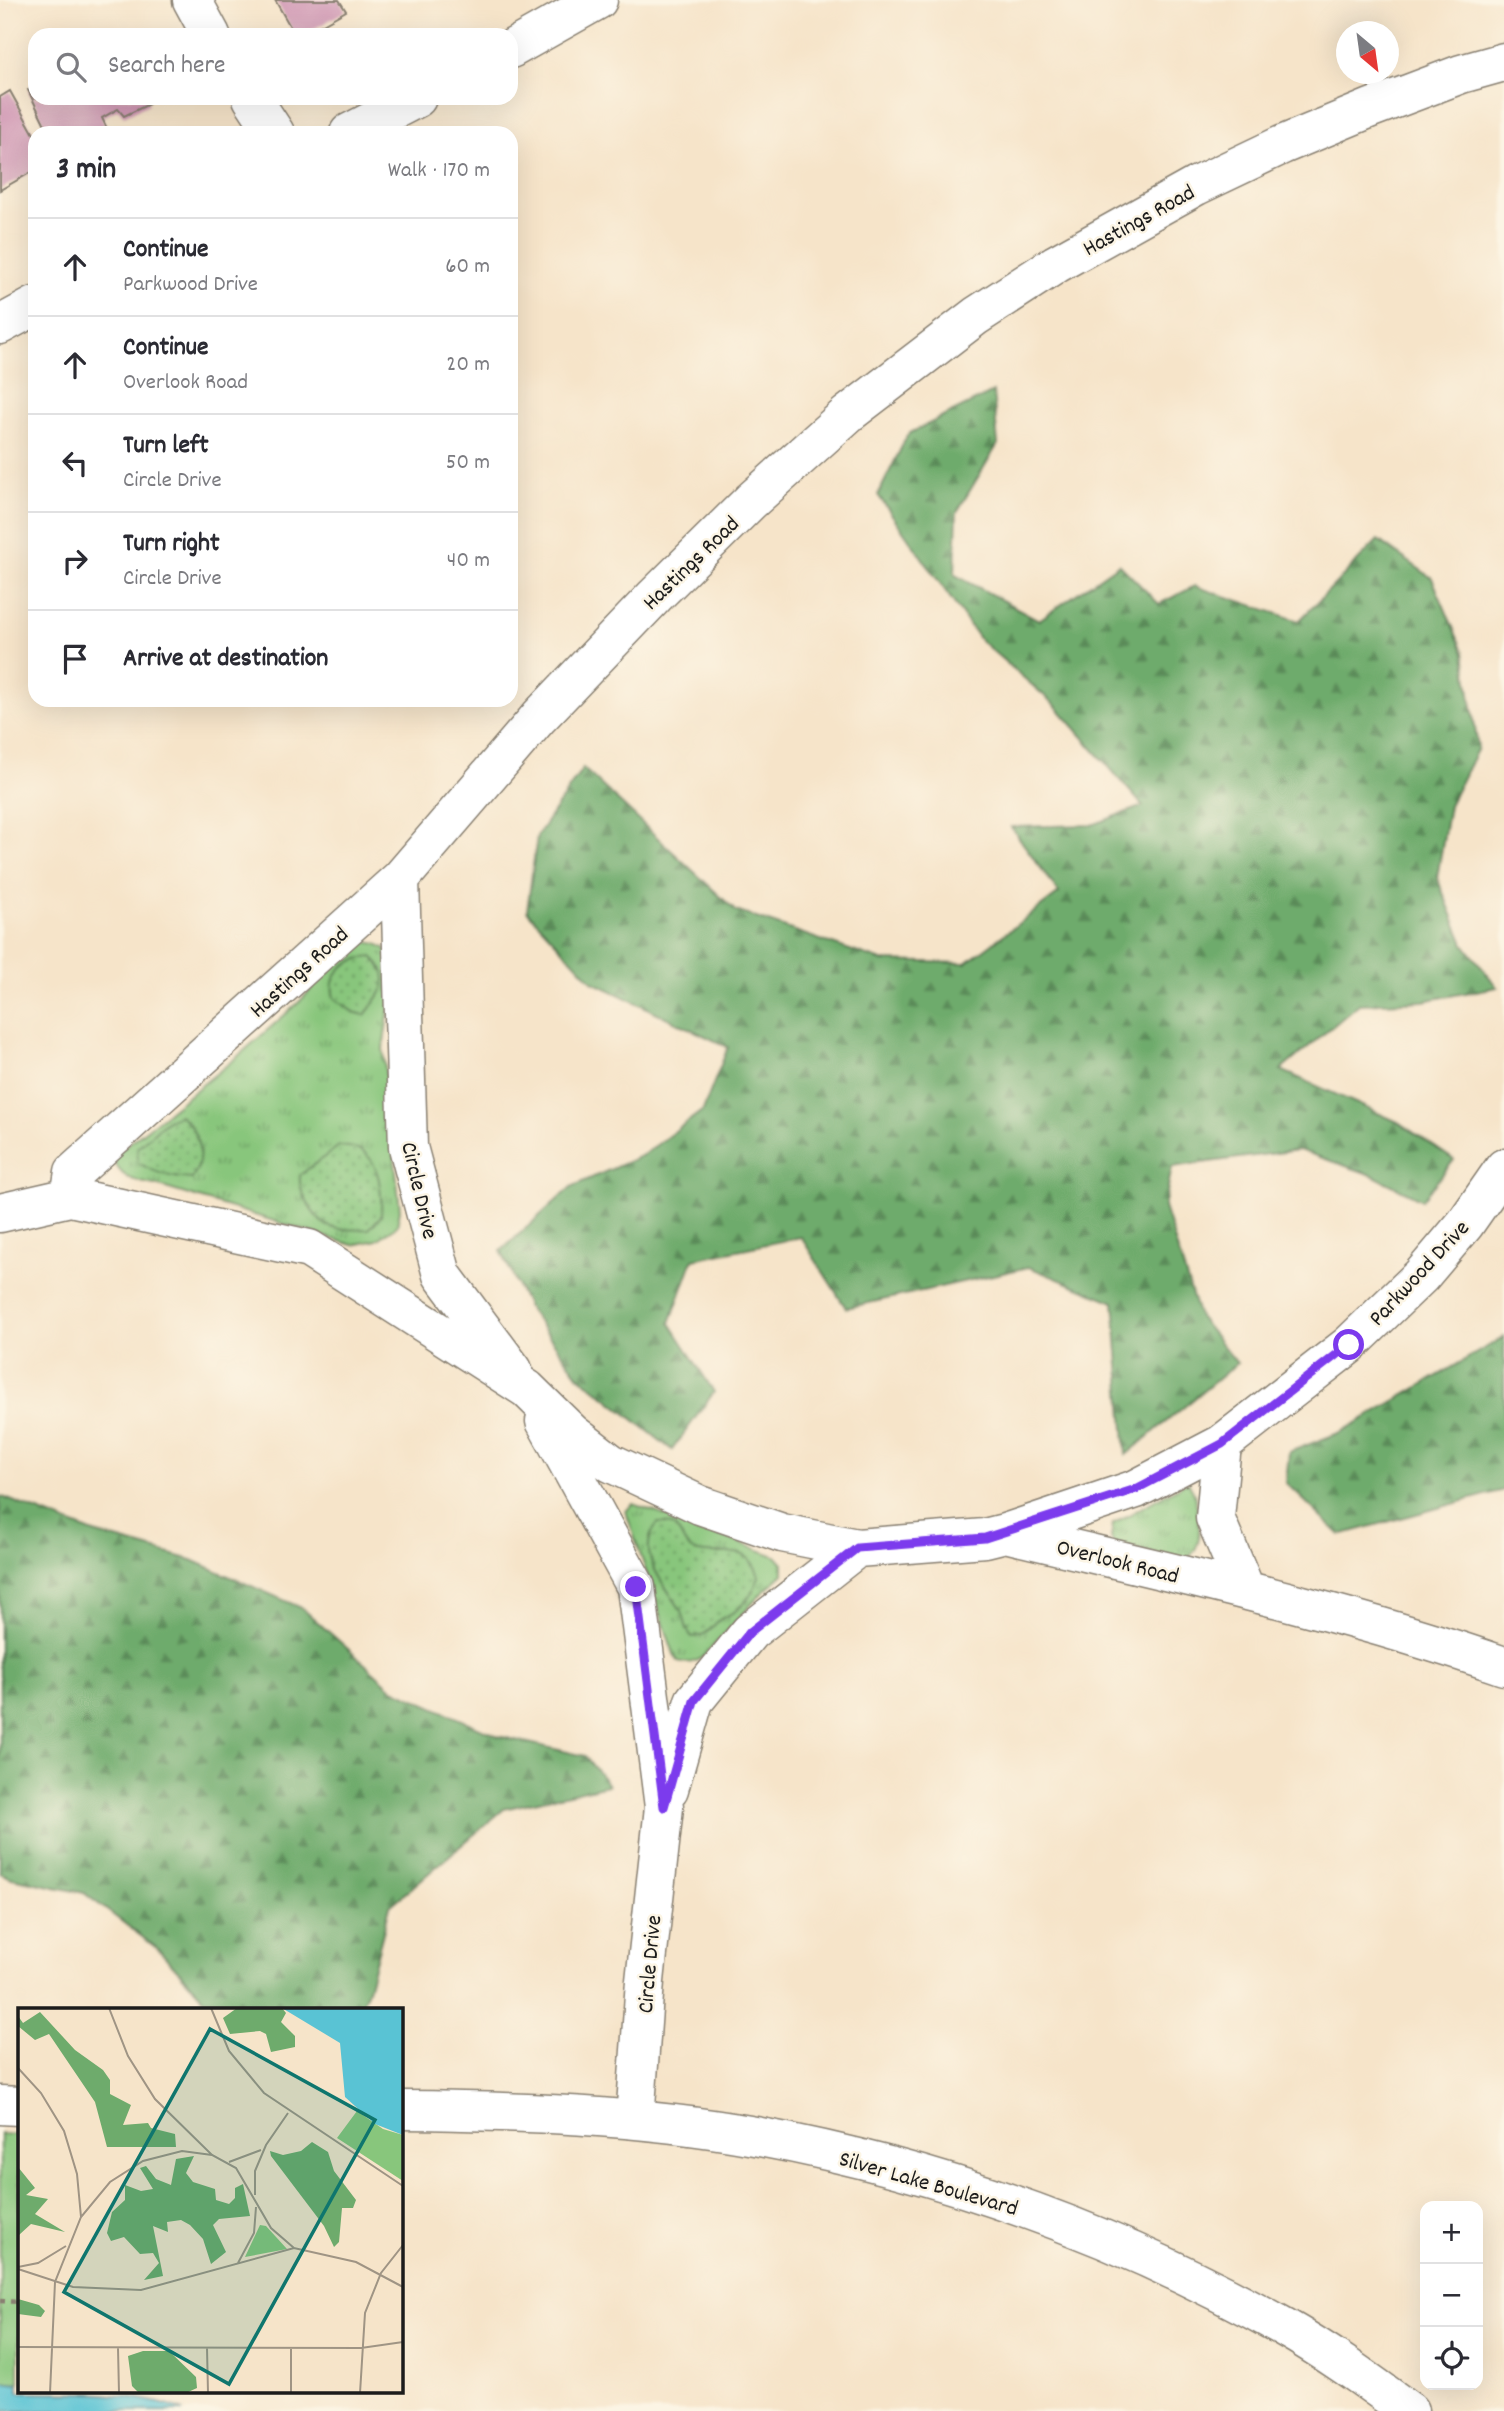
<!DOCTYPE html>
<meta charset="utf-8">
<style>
body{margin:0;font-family:Dekko,sans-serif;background:#f2f2f3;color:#2b2b33}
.controls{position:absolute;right:21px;bottom:21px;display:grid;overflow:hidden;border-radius:14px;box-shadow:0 7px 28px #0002}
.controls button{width:63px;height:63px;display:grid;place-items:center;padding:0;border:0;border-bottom:2px solid #e1e1e2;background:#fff;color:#2b2b33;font:35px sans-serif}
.compass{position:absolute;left:1336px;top:21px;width:63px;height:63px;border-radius:50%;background:#fff;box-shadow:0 7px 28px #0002;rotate:151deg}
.stop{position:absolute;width:21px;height:21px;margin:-16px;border:5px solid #7c3aed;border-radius:50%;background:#fff}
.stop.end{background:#7c3aed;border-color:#fff;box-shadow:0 2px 7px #0008}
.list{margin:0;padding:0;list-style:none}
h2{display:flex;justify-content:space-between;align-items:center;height:91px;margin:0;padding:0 28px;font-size:30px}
h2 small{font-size:23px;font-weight:400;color:#7c7c81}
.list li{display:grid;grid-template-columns:46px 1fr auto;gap:21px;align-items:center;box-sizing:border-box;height:98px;padding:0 28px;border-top:2px solid #e1e1e2}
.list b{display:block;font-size:26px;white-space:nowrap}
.list p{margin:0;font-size:23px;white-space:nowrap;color:#7c7c81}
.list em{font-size:23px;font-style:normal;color:#7c7c81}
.icon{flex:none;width:38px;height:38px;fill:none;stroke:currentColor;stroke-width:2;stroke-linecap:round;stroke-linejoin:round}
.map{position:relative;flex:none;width:1504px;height:2411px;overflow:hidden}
.search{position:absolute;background:#fff;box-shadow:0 7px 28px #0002;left:28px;top:28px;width:490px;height:77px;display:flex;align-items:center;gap:18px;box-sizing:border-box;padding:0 24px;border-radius:21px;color:#7c7c81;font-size:26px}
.panel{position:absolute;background:#fff;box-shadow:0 7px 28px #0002;left:28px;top:126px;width:490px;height:581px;border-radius:21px}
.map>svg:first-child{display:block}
.grass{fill:url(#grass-tufts);stroke:#52714c;stroke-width:2}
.forest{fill:url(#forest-firs);stroke:#456444;stroke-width:2}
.park{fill:#88c67c;stroke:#52714c;stroke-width:2}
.garden{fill:url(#garden-dots);stroke:#52714c;stroke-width:2}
.water{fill:#59c3d4;stroke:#3a7078;stroke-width:2}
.building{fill:#cd92b1}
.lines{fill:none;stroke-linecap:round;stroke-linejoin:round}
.street-casing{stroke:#898072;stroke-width:41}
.path{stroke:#898072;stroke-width:4.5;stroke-dasharray:5 5;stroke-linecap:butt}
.street{stroke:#fff;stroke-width:38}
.route{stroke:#7c3aed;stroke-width:9}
.labels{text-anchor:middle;stroke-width:5;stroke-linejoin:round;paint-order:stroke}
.street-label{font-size:23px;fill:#1c1c1c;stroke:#fcf5e5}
.inset-road{fill:none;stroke:#9f9484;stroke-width:2}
.view{fill:#0f766e;fill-opacity:0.15;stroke:#0f766e;stroke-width:3.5}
.inset-edge{fill:none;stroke:#1c1c1c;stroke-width:3.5}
</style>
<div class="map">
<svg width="1504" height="2411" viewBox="0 0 1504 2411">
<defs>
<pattern id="grass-tufts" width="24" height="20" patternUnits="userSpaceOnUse" patternTransform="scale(1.75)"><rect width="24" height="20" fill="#88c67c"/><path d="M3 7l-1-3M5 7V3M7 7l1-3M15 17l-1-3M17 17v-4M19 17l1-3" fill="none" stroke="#6ea065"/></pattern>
<pattern id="forest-firs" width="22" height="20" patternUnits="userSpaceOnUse" patternTransform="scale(1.75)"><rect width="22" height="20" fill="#6eab6c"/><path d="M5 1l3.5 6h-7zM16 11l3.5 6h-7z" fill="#5a8a58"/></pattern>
<pattern id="garden-dots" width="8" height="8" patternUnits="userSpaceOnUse" patternTransform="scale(1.75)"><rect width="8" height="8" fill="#88c67c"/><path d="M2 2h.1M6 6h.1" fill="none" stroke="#6ea065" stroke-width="1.8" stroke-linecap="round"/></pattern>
</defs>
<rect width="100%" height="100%" fill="#fcf5e5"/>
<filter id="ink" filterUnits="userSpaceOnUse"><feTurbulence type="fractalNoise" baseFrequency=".0143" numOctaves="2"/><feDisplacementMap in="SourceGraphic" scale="14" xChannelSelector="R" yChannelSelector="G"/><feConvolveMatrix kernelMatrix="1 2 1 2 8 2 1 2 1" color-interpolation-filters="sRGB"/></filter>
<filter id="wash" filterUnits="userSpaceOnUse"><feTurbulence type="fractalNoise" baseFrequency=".00686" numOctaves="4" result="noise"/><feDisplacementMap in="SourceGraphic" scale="28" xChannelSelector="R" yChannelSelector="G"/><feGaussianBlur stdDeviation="1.57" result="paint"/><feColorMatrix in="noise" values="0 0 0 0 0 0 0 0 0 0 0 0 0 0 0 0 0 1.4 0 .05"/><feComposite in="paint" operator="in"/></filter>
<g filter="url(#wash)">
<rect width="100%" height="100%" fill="#f6e4c9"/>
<!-- grass -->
<path class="grass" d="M363,941L377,944L386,949L394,977L383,1048L400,1210L397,1226L377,1240L353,1245L159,1186C137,1181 119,1181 113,1156L237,1057L297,1004L352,948Z
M1187,1482C1197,1489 1201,1530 1198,1542C1196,1550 1191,1556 1185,1560L1115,1545L1111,1538L1113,1524Z
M633,1504L776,1556L783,1564V1574L761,1594L703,1657C694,1663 689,1664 678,1661L674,1654L628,1518L626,1511Z"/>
<!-- forest -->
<path class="forest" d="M993,392L998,444L957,512L955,575L1039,620L1119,564L1159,604L1195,586L1299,621L1378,540L1432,578L1464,653L1478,748L1449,805L1437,878L1464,944L1497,987L1423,1001L1359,1004L1281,1070L1398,1122L1454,1160L1422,1200L1372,1175L1299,1150L1172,1167L1164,1207L1199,1317L1237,1363L1126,1455L1114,1302L1029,1267L846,1308L801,1237L693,1259L670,1323L714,1392L672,1450L579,1376L528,1308L501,1251L571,1187L643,1155L703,1110L728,1047L593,982L527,911L537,836L583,768L736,911L882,961L966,963L1059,893L1011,827L1092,825L1143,806L1055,705L980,640L878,495L908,434Z
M1504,1337V1490L1340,1535L1286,1483L1289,1452L1341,1432Z
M0,1496L94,1533L192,1560L302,1608L393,1689L498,1736L585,1756L608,1785L504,1809L390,1906L367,1993L358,2010H320L204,1999L158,1949L84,1893L12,1878L0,1873Z"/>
<!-- park -->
<path class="park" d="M0,2134L19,2135V2384L0,2382Z"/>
<!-- garden -->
<path class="garden" d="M372,957C397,978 381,993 365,1015L353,1012L334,998C327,972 348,958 372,957Z
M180,1115C199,1130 206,1158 192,1179C171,1178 156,1173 138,1163L137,1148L167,1120Z
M339,1146C346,1147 356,1147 362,1151C381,1163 382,1195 381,1216L369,1229C336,1230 323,1233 307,1202C302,1192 299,1186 300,1175Z
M658,1523C688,1522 676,1548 699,1552C726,1558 746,1540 759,1576C755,1590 746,1603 734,1612C729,1615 723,1617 719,1620C709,1630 707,1636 692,1637C683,1626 687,1623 682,1612C667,1586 632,1554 658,1523Z"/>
<!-- water -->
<path class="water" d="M0,2382L19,2384V2392C74,2392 132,2391 184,2411H0Z"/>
<g id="blocks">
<!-- building -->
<path class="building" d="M275,0H339L346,11L303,35H295Z
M35,87V98H146L149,104L124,116L118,109L102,118L109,133H49L28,90Z
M10,91L35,136V170L0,190V97Z"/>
</g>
</g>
<g filter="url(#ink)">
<use href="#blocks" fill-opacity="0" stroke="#898072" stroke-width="2"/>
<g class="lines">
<!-- street casing -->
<g class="street-casing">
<path id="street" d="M192,0L211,35
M511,49L598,0
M252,98L275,133
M349,133L417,98
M0,325L35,306
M400,879L408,1147L442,1275L513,1370
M70,1197L309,1249L527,1389L572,1433L611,1463L700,1505L782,1533L857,1548L985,1538L1005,1533C1172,1573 1341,1609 1504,1666
M0,1213L70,1197L74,1172L400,879L539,717L655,596L751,501L848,414L976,316L1056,264L1196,186L1282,145L1371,108L1461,74L1504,62
M545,1421L636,1587L664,1807L645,1981L635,2120
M1222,1444L1215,1518L1246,1591
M1005,1533L1136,1489L1222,1444L1349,1345L1421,1276L1465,1224L1504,1168
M669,1789L694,1701L750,1632L857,1548
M0,2105L19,2106
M401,2110C518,2111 639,2115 755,2136C940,2170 1120,2235 1284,2327C1328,2352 1369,2382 1409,2411"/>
</g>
<!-- path -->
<path class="path" d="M0,2301L19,2302"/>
<!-- street -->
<use href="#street" class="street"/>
</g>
</g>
<g class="lines" filter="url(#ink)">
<!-- route -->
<path class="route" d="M636,1587L664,1807L694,1701L750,1632L857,1548L985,1538L1136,1489L1222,1444L1349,1345"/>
</g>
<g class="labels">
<!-- street labels -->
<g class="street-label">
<text transform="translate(1138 219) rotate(-29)" y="8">Hastings Road</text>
<text transform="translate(690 562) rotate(-44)" y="8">Hastings Road</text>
<text transform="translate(298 971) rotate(-42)" y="8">Hastings Road</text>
<text transform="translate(421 1190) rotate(77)" y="8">Circle Drive</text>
<text transform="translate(1418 1272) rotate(-47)" y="8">Parkwood Drive</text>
<text transform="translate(1118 1560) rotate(14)" y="8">Overlook Road</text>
<text transform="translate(648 1964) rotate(-85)" y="8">Circle Drive</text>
<text transform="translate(929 2182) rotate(16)" y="8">Silver Lake Boulevard</text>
</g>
</g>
<!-- overview -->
<g transform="translate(18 2008)">
<rect width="385" height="385" fill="#f6e4c9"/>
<path d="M242,217L248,218L269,241L227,249Z" fill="#88c67c"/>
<path d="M219,0H264L268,5L263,14L277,28V39L253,44L248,26L242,23L212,26L205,10ZM22,4L57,42L85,62L92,72V86L113,97L105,117L130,115L133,120L157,126L158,139H89L77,94L31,26L17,32L0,18V8L5,15ZM294,134L310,144L316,163L338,192L335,200H324L321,234L316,239L306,218L253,148L252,143L265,147L283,143ZM176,148L168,165L175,174L197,181L198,192L211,196L217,190V180L225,176L232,208L201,211L195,217L208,244L193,256L185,231L172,217L163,212L149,214L150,224L135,218L145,268L126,272L141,255L135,245L122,246L106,229L93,233L89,225L94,204L107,192V177L123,183L135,181L122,160L128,158L138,171L153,177L158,151ZM0,159L17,180L8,187L30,191L17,206L47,224L13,216L1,227ZM0,276V291L21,297L27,303L23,309L0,306ZM125,343H151L178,369L179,380L168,385H121L114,378L110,348Z" fill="#6eab6c"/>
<path d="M339,103L365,121L385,127V173L319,130Z" fill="#88c67c"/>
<path d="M264,0H385V127L357,116L327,89L322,35Z" fill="#59c3d4"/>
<path class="inset-road" d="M91,0L110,48L137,91L194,147L218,160L253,220L276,240M193,0L211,43L246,85L385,178M0,60L23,85L46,123L59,166L63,209M211,154L243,142M237,187V163L248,137L270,105M220,255L236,225L238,199M0,259L20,255L48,238M0,261L55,279L123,282L276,240L338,254L385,279M0,339L343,340L385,334M100,340L101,385M189,340L190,385M32,385L37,274L63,209L92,174L125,153L164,143L194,147M273,385V340M342,385L347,305L363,265L385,237"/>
<path class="view" d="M192,21L357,112L211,376L46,284Z"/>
<rect width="385" height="385" class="inset-edge"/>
</g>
</svg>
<div class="controls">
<button>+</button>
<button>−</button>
<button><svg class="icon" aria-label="locate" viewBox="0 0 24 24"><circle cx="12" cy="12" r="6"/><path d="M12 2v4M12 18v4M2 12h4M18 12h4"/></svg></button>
</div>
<svg class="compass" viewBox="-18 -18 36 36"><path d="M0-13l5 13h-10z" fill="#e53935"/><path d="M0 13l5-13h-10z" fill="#7c7c81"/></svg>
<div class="stop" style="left:1349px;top:1345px"></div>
<div class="stop end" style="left:636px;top:1587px"></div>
<div class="search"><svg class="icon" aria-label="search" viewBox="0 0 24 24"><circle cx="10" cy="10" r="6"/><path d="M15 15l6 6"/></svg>Search here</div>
<section class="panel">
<h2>3 min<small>Walk · 170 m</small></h2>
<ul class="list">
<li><svg class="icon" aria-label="ahead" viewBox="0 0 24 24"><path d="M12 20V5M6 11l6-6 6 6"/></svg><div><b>Continue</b><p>Parkwood Drive</p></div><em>60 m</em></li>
<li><svg class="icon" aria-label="ahead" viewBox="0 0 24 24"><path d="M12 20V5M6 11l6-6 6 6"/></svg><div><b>Continue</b><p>Overlook Road</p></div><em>20 m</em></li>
<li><svg class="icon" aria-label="left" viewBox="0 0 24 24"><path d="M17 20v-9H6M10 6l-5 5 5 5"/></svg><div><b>Turn left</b><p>Circle Drive</p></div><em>50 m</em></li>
<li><svg class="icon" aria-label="right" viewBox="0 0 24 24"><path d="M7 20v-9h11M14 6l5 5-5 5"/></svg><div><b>Turn right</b><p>Circle Drive</p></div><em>40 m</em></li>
<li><svg class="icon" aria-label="arrive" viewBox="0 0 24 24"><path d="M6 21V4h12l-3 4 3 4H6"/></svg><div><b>Arrive at destination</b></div></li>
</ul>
</section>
</div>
